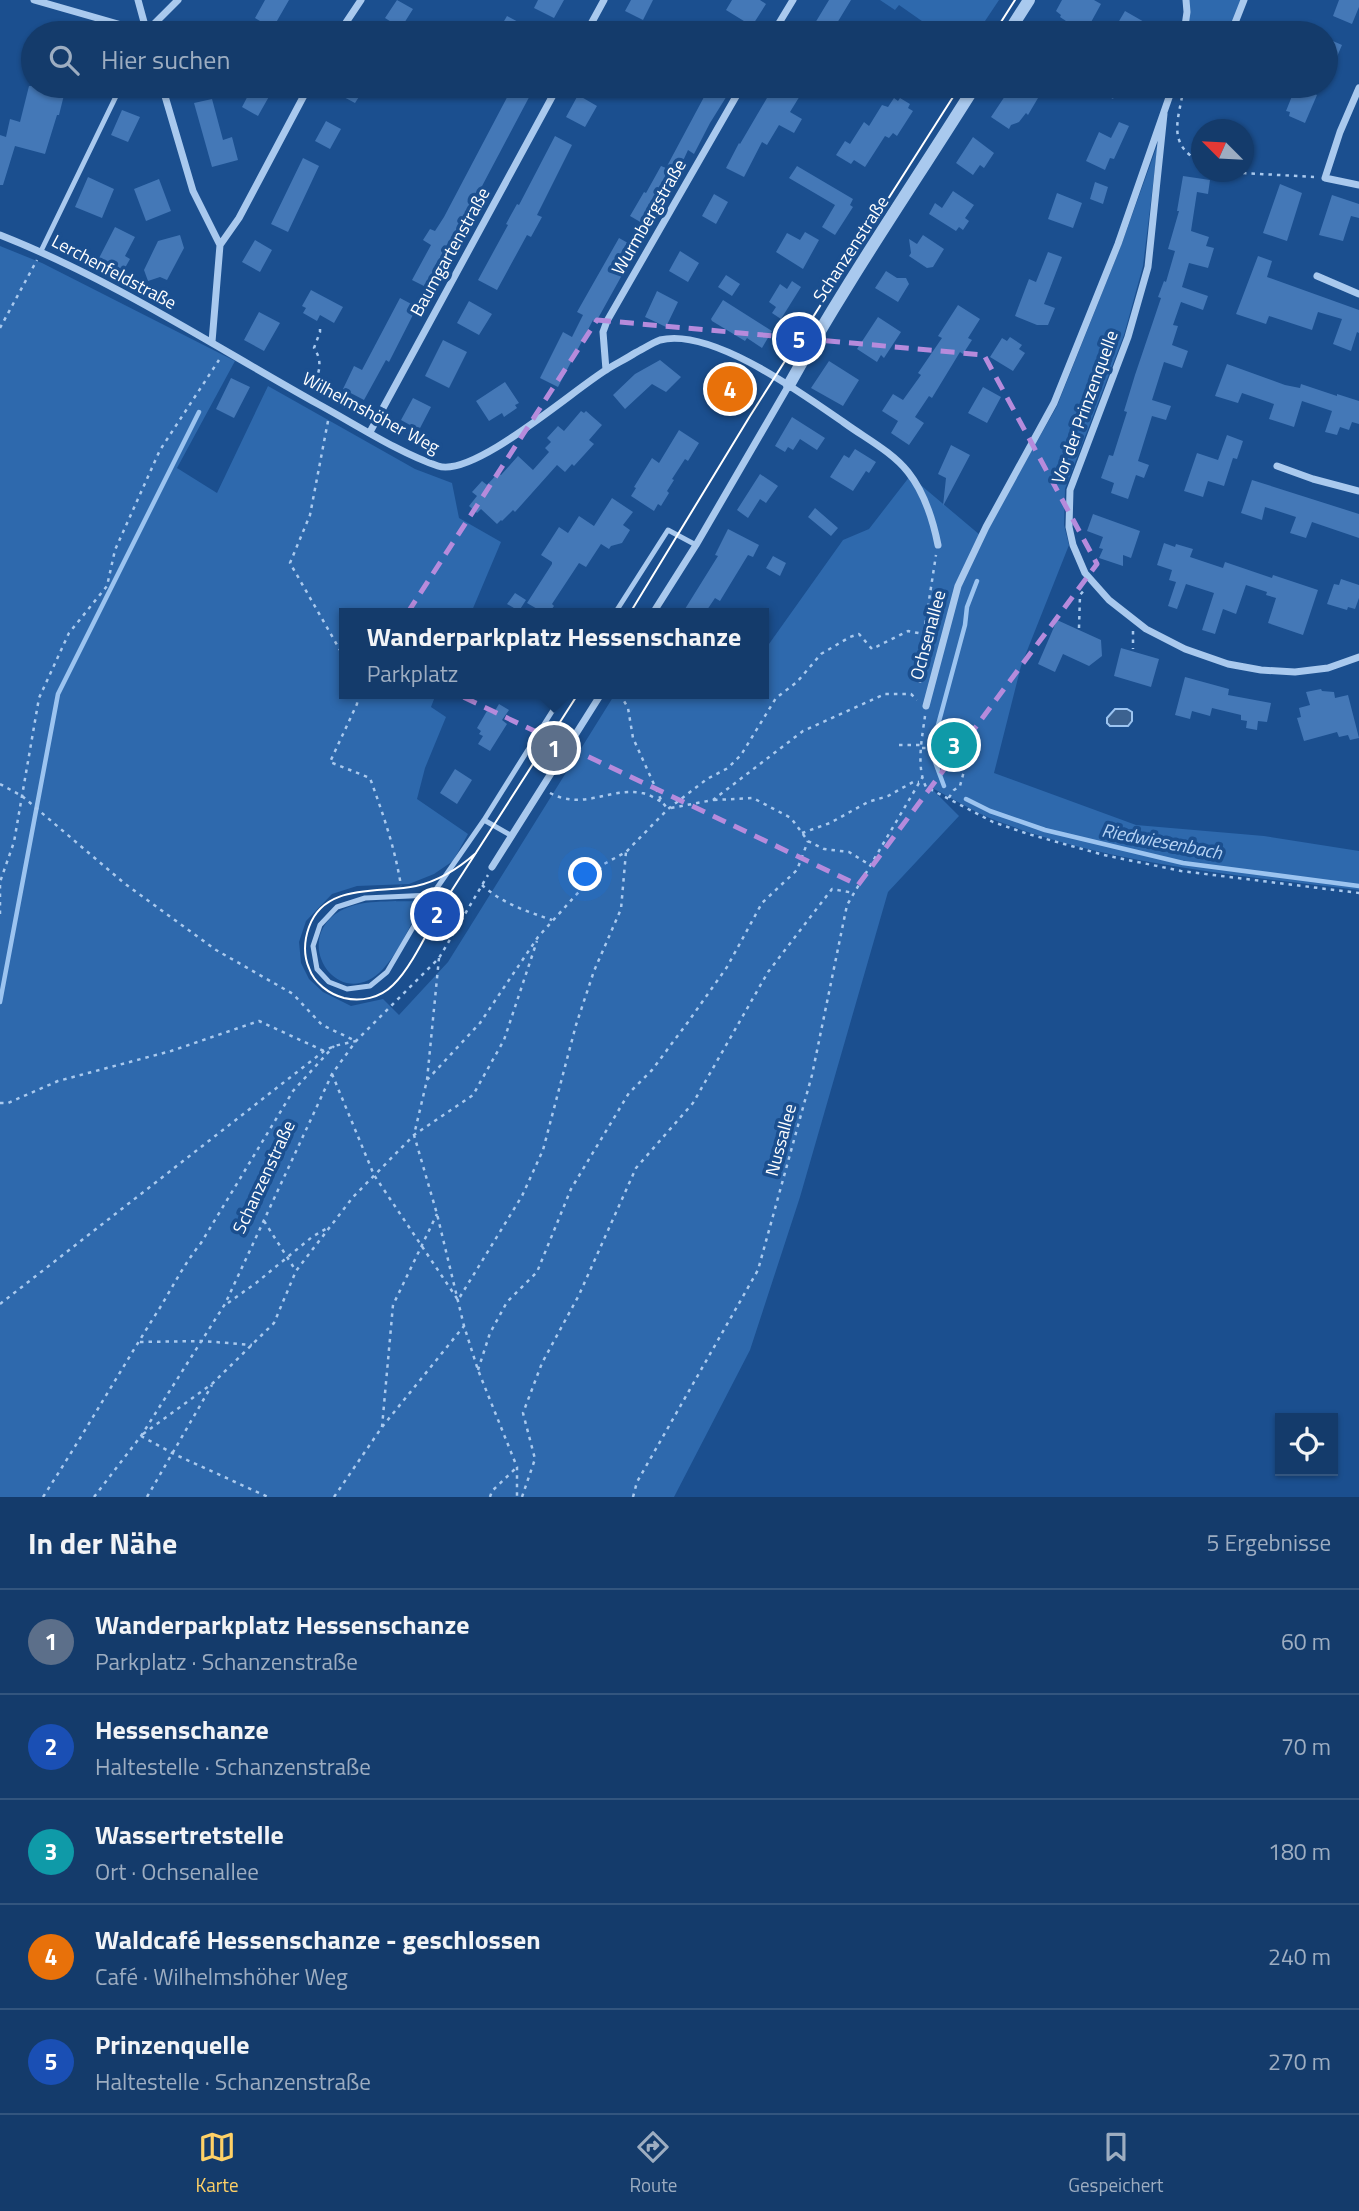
<!DOCTYPE html>
<html lang="de">
<meta charset="utf-8">
<style>
body{margin:0;font-family:"Titillium Web",sans-serif;background:#214673;color:#f1f3f6}
.controls{position:absolute;right:21px;bottom:21px;display:grid;overflow:hidden;border-radius:0px;box-shadow:0 2px 5px #0004}
.controls button{width:63px;height:63px;display:grid;place-items:center;padding:0;border:0;border-bottom:2px solid #33557e;background:#143b6b;color:#f1f3f6;font:35px sans-serif}
.compass{position:absolute;left:1191px;top:119px;width:63px;height:63px;border-radius:50%;background:#143b6b;box-shadow:0 2px 5px #0004;rotate:294deg}
.you{position:absolute;left:586px;top:875px;width:24px;height:24px;margin:-18px;border:5px solid #fff;border-radius:50%;background:#1a73e8;box-shadow:0 0 0 10px #1a73e833}
.badge{display:grid;place-items:center;width:46px;height:46px;border-radius:50%;background:#ffd166;color:#fff;font-size:23px;font-weight:700}
.pin{position:absolute;translate:-50% -50%;border:4px solid #fff;box-shadow:0 2px 7px #0006}
.popup{position:absolute;left:339px;top:608px;width:430px;height:91px;box-sizing:border-box;display:grid;place-content:center;border-radius:0px;background:#143b6b;filter:drop-shadow(0 2px 5px #0005);font-size:23px;white-space:nowrap;color:#9dadc1}
.popup b{font-size:26px;color:#f1f3f6}
.popup::after{content:'';position:absolute;left:50%;top:100%;margin-left:-14px;border:14px solid transparent;border-top-color:#143b6b}
.list{margin:0;padding:0;list-style:none}
h2{display:flex;justify-content:space-between;align-items:center;height:91px;margin:0;padding:0 28px;font-size:30px}
h2 small{font-size:23px;font-weight:400;color:#9dadc1}
.list li{display:grid;grid-template-columns:46px 1fr auto;gap:21px;align-items:center;box-sizing:border-box;height:105px;padding:0 28px;border-top:2px solid #33557e}
.list b{display:block;font-size:26px;white-space:nowrap}
.list p{margin:0;font-size:23px;white-space:nowrap;color:#9dadc1}
.list em{font-size:23px;font-style:normal;color:#9dadc1}
.icon{flex:none;width:38px;height:38px;fill:none;stroke:currentColor;stroke-width:2;stroke-linecap:round;stroke-linejoin:round}
.map{position:relative;flex:none;width:1359px;height:1497px;overflow:hidden}
.search{position:absolute;background:#143b6b;box-shadow:0 2px 5px #0004;left:21px;right:21px;top:21px;height:77px;display:flex;align-items:center;gap:18px;box-sizing:border-box;padding:0 24px;border-radius:38px;color:#9dadc1;font-size:26px}
.sheet{height:616px;background:#143b6b}
nav{display:flex;justify-content:space-around;align-items:center;box-sizing:border-box;height:98px;border-top:2px solid #33557e;background:#143b6b;font-size:19px;color:#9dadc1}
nav a{display:grid;justify-items:center;gap:4px}
nav .on{color:#ffd166}
.map>svg:first-child{display:block}
.green{fill:#2e69ad}
.water{fill:#3c6290;stroke:#9cc4f0;stroke-width:2}
.lines{fill:none;stroke-linecap:round;stroke-linejoin:round}
.stream{stroke:#9cc4f0;stroke-width:4.5}
.building{fill:#4478b7}
.path{stroke:#a9c9ee;stroke-width:2.5;stroke-dasharray:3.5 5;stroke-linecap:butt}
.service{stroke:#a9c9ee;stroke-width:5}
.minor{stroke:#a9c9ee;stroke-width:7}
.tertiary{stroke:#a9c9ee;stroke-width:12}
.tram{stroke:#fff;stroke-width:2}
.marked{fill:none;stroke:#b68bdc;stroke-width:5;stroke-dasharray:14 9;stroke-linejoin:round}
.labels{text-anchor:middle;stroke-width:7;stroke-linejoin:round;paint-order:stroke}
.street-label{font-size:18px;fill:#fff;stroke:#1b4f8f}
.water-label{font-size:19px;font-style:italic;fill:#b5d3f5;stroke:#1b4f8f}
</style>
<div class="map">
<svg width="1359" height="1497" viewBox="0 0 1359 1497">
<rect width="100%" height="100%" fill="#1b4f8f"/>
<!-- green -->
<path class="green" d="M880,0H999L977,33H939L899,5L895,10Z
M1189,0H1241L1228,33H1187Z
M1158,143L1143,266L1124,335L1065,489L1064,525L1069,545L1021,666L994,773L1136,825L1264,836L1359,851V890C1237,875 1113,865 997,821C974,812 952,798 930,787L959,816L888,892L800,1197L750,1350L674,1497H0V246L42,263L235,361L177,468L217,493L268,386L415,469L452,483L459,518L501,542L471,613H344V694H436L431,707L446,717L425,768L417,799L468,834L453,861L434,874L409,884L357,886L332,894L306,921L299,942L301,963L309,979L323,992L351,1006L383,999L399,1015L448,962L615,694H764V651L843,540L869,529L910,476L980,535L988,528L1057,406L1122,243Z
M414,901L419,909C408,929 399,952 383,969C340,1015 289,941 340,911C361,899 390,902 414,901Z"/>
<!-- water -->
<path class="water" d="M1115,709H1127L1132,712V721L1128,726H1110L1107,723V718Z"/>
<g class="lines">
<!-- stream -->
<path class="stream" d="M944,786L931,751L965,625L967,607L977,581
M966,799L990,811L1045,830L1183,863L1359,886
M0,1002L58,694L199,412"/>
</g>
<!-- building -->
<path class="building" d="M265,0H289L270,33H253L260,21L255,18Z
M397,0L413,9L401,28L385,18Z
M538,0H564L554,18L534,8Z
M631,0H653L643,20L625,11Z
M732,0H760L766,4L752,26L726,10Z
M829,0H851L831,33H809Z
M1062,0H1094L1101,4L1090,24L1088,25L1082,22L1079,26L1076,24L1075,27L1060,17L1061,15L1056,11Z
M1339,0H1359V7L1352,24L1333,16Z
M1125,11L1146,23L1140,33H1112Z
M507,16L539,33H497Z
M1326,38L1342,45L1326,82Z
M29,86H45L65,91L59,115H57L45,154L15,146L3,185H0V135L6,137L10,119L20,122Z
M253,86H258L271,93L258,116L242,107Z
M345,86H366L355,103L340,95Z
M513,86H535L428,288L412,280L431,245L423,240L430,229L435,231L444,217Z
M707,86H733L710,123L694,154L688,150L677,174L679,175L649,227L630,216L644,192L646,193L661,166L666,168L704,97L701,95Z
M774,86H806L790,112L802,119L794,133L779,125L767,145L762,142L744,177L726,168L739,143L740,144Z
M1020,86L1038,98L1028,115L1026,113L1019,122L1011,125L1009,129L991,117L1007,93L1013,97Z
M1090,86H1120L1113,99Z
M1296,86L1317,95L1305,123L1289,116L1290,112L1286,111Z
M578,95L597,106L585,127L566,117Z
M894,98L898,101L900,98L910,104L908,108L913,111L897,136L893,133L889,138L885,136L865,167L854,160L851,164L836,155L845,141L850,144L864,122L869,126L882,105L888,107Z
M212,99L223,140L232,137L238,160L212,167L194,103Z
M122,110L140,117L128,142L111,135Z
M326,121L341,129L330,149L315,141Z
M1119,122L1129,126L1114,159L1110,158L1105,170L1086,161L1099,132L1111,138Z
M555,136L572,145L537,215L542,217L531,237L527,235L497,290L478,280L508,225L506,224L517,204L519,205Z
M973,137L994,153L984,168L980,165L973,175L956,163Z
M303,158L319,166L288,232L271,224Z
M797,166L853,199L850,205L853,207L835,235L822,227L835,205L789,178Z
M1183,176L1210,180L1208,194L1197,192L1191,231L1209,237L1206,246L1214,248L1208,268L1189,263L1182,287L1208,296L1203,310L1181,302L1173,325L1178,326L1172,345L1188,351L1182,368L1164,362L1152,400L1171,406L1166,420L1152,416L1138,461L1149,465L1144,478L1136,475L1128,499L1111,493L1114,483L1101,478L1109,455L1113,456L1127,412L1124,411L1135,375L1161,298L1158,297L1164,281L1166,282L1175,251L1168,249L1179,211H1177Z
M88,177L114,189L102,218L75,207Z
M159,179L171,211L146,221L134,189Z
M1095,182L1108,187L1103,204L1090,199Z
M1280,184L1302,193L1287,241L1263,233Z
M953,191L974,205L965,218L969,221L963,230L959,227L956,231L929,214L935,203L942,208Z
M1057,193L1082,203L1073,228L1048,219Z
M714,194L728,202L716,224L702,216Z
M1332,195L1359,204V218L1351,216L1343,241L1319,235Z
M115,227L135,237L125,256L130,259L121,275L97,262Z
M805,232L819,240L803,269L776,252L787,233L800,240Z
M180,235L184,248L167,280L160,277L148,281L144,270L158,241Z
M923,235L944,249L933,267L927,268L909,256L911,253L909,239L917,244Z
M619,238L637,248L596,322L593,320L558,387L540,378L563,332L572,337L583,315L577,312Z
M255,240L272,250L260,272L242,262Z
M680,251L699,263L688,282L669,271Z
M1048,252L1062,257L1044,304L1055,308L1048,325H1037L1015,316L1029,279L1036,282Z
M1258,256L1272,261L1267,277L1359,310V333L1357,332L1351,351L1333,344L1342,319L1318,312L1312,330L1269,316L1266,324L1236,314Z
M886,271L897,278H906L909,284L898,302L875,288Z
M726,275L740,284L732,296L718,287Z
M792,281L801,287L781,319L772,313L776,307L769,302L780,284L787,289Z
M311,290L343,307L334,323L320,315L317,321L303,313L306,308L302,306Z
M657,291L678,302L666,327L645,317Z
M400,298L417,307L389,362L386,360L364,400L343,389L354,366L362,370Z
M723,300L772,331L762,348L747,338L745,341L712,321L711,319Z
M469,301L492,314L479,335L457,323Z
M958,305L980,319L968,338L972,340L963,354L960,352L932,398L929,396L915,417L924,423L909,445L891,433L898,421L882,411L893,394L903,400L921,375L918,373L942,338L938,336Z
M259,312L280,323L264,351L244,340Z
M878,317L901,332L884,358L881,355L877,362L857,349Z
M1010,337L1022,345L1019,349L1025,353L1013,371L990,357L1002,338L1007,341Z
M443,340L467,352L449,388L425,376Z
M660,360L681,377L666,392L652,384L625,409L613,395L635,374Z
M829,361L859,380L843,406L811,388Z
M1227,364L1285,385L1300,388L1301,384L1337,396V394L1359,401V424L1352,422L1349,430L1340,427L1337,435L1325,432L1332,411L1302,401L1294,427L1269,419L1274,404L1242,393L1238,403L1215,396Z
M721,369L740,380L727,401L724,399L722,402L706,393Z
M231,378L250,387L234,418L216,409Z
M505,382L519,403L515,405L517,408L504,417L502,413L489,421L476,401Z
M983,387L1001,397L987,423L968,413Z
M413,398L431,407L419,430L401,420Z
M581,411L584,413L586,411L602,425L589,440L594,444L574,466L572,464L565,472L557,465L515,512L513,510L502,521L501,520L497,524L481,509L477,513L469,506L477,496L472,492L482,481L487,485L498,473L501,475L518,456L533,470L549,452L545,448L551,442L547,438L558,426L564,431Z
M792,417L825,438L817,450L800,439L793,450L788,447L785,452L775,446Z
M679,430L699,443L688,461L685,459L672,479L674,480L667,491L669,493L661,506L658,504L654,511L631,496L636,488L634,487L652,458L659,463Z
M1227,435L1243,441L1237,459L1233,458L1224,486L1208,481L1203,497L1184,491L1197,453L1218,460Z
M951,445L970,455L943,506L946,478L938,474Z
M855,449L876,462L869,473L866,471L853,491L830,477L844,455L849,458Z
M760,474L778,486L766,503L760,499L748,518L737,510Z
M1252,480L1359,514V538L1312,522L1306,538L1290,533L1296,517L1265,507L1262,520L1241,513Z
M612,498L633,512L623,525L630,530L622,543L611,546L609,549L601,544L586,567L579,563L552,604L554,606L549,613H544L527,603L552,564V562L541,555L559,527L568,533L579,516L594,526Z
M815,508L838,528L831,536L808,517Z
M1093,514L1140,531L1131,558L1123,555V566L1099,558L1103,549L1099,548L1103,537L1087,531Z
M728,529L759,545L753,557L748,555L720,601L715,598L705,613H693L685,609L718,556L715,555Z
M1164,543L1175,547L1176,544L1193,549L1190,557L1223,568L1225,562L1272,578L1273,575L1318,590L1303,635L1268,623L1276,598L1266,595L1267,592L1246,585L1236,614L1223,609L1215,634L1202,630L1214,593L1186,584L1177,609L1168,606L1176,582L1169,580L1172,570L1157,565Z
M773,556L786,563L780,576L766,568Z
M1341,579L1359,585V598L1355,609L1348,607L1347,610L1327,604L1334,584L1339,585Z
M515,593L526,600L519,611L507,604Z
M1057,620L1101,640L1102,656L1089,666L1063,654L1055,672L1038,664Z
M1121,648L1159,659L1151,687L1114,676Z
M1185,677L1229,689L1228,695L1271,703L1267,722L1258,721L1257,730L1246,728L1247,721L1241,720V715L1212,708L1210,716L1192,711L1190,719L1175,715Z
M1321,689L1322,691L1334,692L1335,698L1348,695L1359,738L1350,740L1348,735L1339,737L1337,732L1304,741L1297,718L1301,717L1299,708L1310,705L1306,692Z
M499,704L509,710L502,720L507,724L490,751L478,744L483,736L479,734L481,731L477,728L487,711L493,714Z
M455,769L472,780L457,804L440,793Z"/>
<g class="lines">
<!-- path -->
<path class="path" d="M1154,23L1175,28
M1183,96L1193,86
M1182,97C1176,127 1170,146 1202,163
M1226,172L1314,177
M0,328L37,260
M311,388C320,374 323,361 314,348L320,332V325
M328,421L310,515L290,563L344,657
M1079,628L1080,595L1086,588
M1133,631V649
M920,683L921,652L936,555
M358,694L357,704L330,762L370,778C383,814 395,848 401,886
M620,694L628,708L633,738L662,802L668,809
M925,716C922,738 916,767 926,787L993,822L1028,834L1104,855L1181,871L1359,893
M899,745H922
M922,748H951L953,759L964,771L960,786L954,790L948,799
M0,784L22,796L124,883L216,950L293,994L322,1025L356,1041
M550,793C584,811 608,787 642,793C649,794 656,799 662,802
M714,800L753,798L791,818L808,841L824,849L849,852L870,865
M671,808L713,800L803,731L885,694H911L917,700
M802,833L830,823L868,802L888,796L913,782H919
M482,885C503,904 526,911 552,920
M0,914V882L14,842L39,698L69,633L107,586L115,550L160,450L219,360
M439,958L427,1080L414,1135L437,1214L464,1326L478,1370L517,1467V1497
M332,1074L374,1175L458,1300L522,1196L543,1150L576,1025L594,971L621,909L626,852
M427,1080L480,1023L538,937L604,864L626,852L668,809L707,779L728,768L741,755L776,698L797,682L821,654L850,637L859,634L872,649L908,631L923,634
M0,1103H8L58,1081L171,1051L259,1021L324,1051
M264,1221L296,1271
M228,1303L256,1283L312,1237L329,1227
M0,1304L324,1051L334,1046L356,1041
M140,1342L203,1341L252,1345
M478,1370L490,1333L507,1302L537,1272L571,1189L629,1093L652,1070L688,1022L727,967L762,903L797,870L808,841
M382,1427L393,1305L437,1214
M143,1434L213,1383L274,1323L296,1271L353,1197L414,1135L473,1095L504,1040L537,941
M141,1436L174,1454L268,1497
M43,1497C84,1434 121,1369 161,1306C174,1284 185,1263 201,1243L293,1091L334,1046
M94,1497L141,1436L225,1304L332,1074L356,1041L439,958L488,875
M147,1497L212,1385
M334,1497L382,1427L464,1326
M490,1497L492,1491L515,1469
M522,1497L535,1459L523,1413L542,1363L579,1295L636,1168L693,1103L768,972L832,889L854,893
M633,1497L637,1482L758,1270L812,1075L847,905L922,778"/>
<!-- service -->
<path class="service" d="M41,251L121,86
M615,613L668,530L696,545
M512,836L484,820L563,694
M432,895L365,898L337,907L320,925L313,946L317,969L329,982L347,989L370,986L387,972L432,895L484,820"/>
<!-- minor -->
<path class="minor" d="M34,0L146,32L178,0
M138,0L147,33
M339,33L361,0
M586,33L604,0
M773,33L793,0
M1184,33L1187,12L1186,0
M1231,33L1244,0
M162,86L193,191L220,245L212,342
M1359,88L1340,132L1325,178L1359,185
M1164,114L1148,267L1128,337L1070,490L1069,527L1073,545L1085,573L1109,600L1146,629L1185,649L1228,664L1261,670L1295,672L1328,668L1359,657
M0,235C112,279 214,346 318,404C355,424 399,453 438,466C474,478 573,390 606,370C615,364 626,359 635,353C643,349 652,343 660,340C712,327 804,395 846,424C867,439 892,452 908,472C924,492 933,520 938,545
M220,245L239,218L309,86
M1317,276L1359,294
M606,370L603,332L607,321L742,86
M370,432L558,86
M1277,466L1313,479L1359,491
M653,613L696,545L789,385
M926,706L958,586L986,527L1054,403L1118,244L1173,86
M492,867L601,694"/>
<!-- tertiary -->
<path class="tertiary" d="M1008,33L1029,0
M789,385C846,282 913,185 975,86"/>
<!-- tram -->
<path class="tram" d="M994,33L1015,0
M630,613L750,416L960,86
M476,853C459,868 439,881 416,886C380,894 325,882 309,927C304,941 303,954 309,968C314,983 329,994 344,998C361,1002 380,998 393,985C412,967 429,928 443,904C488,834 533,764 578,694"/>
</g>
<!-- marked area -->
<path class="marked" d="M597,320L984,355L1097,564L858,885L379,657Z"/>
<g class="labels">
<!-- street labels -->
<g class="street-label">
<text transform="translate(649 217) rotate(-60)" y="6">Wurmbergstraße</text>
<text transform="translate(851 249) rotate(-57)" y="6">Schanzenstraße</text>
<text transform="translate(450 252) rotate(-61)" y="6">Baumgartenstraße</text>
<text transform="translate(114 272) rotate(28)" y="6">Lerchenfeldstraße</text>
<text transform="translate(1085 407) rotate(-70)" y="6">Vor der Prinzenquelle</text>
<text transform="translate(371 413) rotate(28)" y="6">Wilhelmshöher Weg</text>
<text transform="translate(928 635) rotate(-75)" y="6">Ochsenallee</text>
<text transform="translate(781 1140) rotate(-75)" y="6">Nussallee</text>
<text transform="translate(264 1177) rotate(-65)" y="6">Schanzenstraße</text>
</g>
<!-- water labels -->
<g class="water-label">
<text transform="translate(1162 841) rotate(11)" y="7">Riedwiesenbach</text>
</g>
</g>
</svg>
<div class="controls">
<button><svg class="icon" aria-label="locate" viewBox="0 0 24 24"><circle cx="12" cy="12" r="6"/><path d="M12 2v4M12 18v4M2 12h4M18 12h4"/></svg></button>
</div>
<svg class="compass" viewBox="-18 -18 36 36"><path d="M0-13l5 13h-10z" fill="#e53935"/><path d="M0 13l5-13h-10z" fill="#9dadc1"/></svg>
<div class="you"></div>
<div class="pin badge" style="left:554px;top:748px;background:#5c6f8a">1</div>
<div class="popup"><b>Wanderparkplatz Hessenschanze</b>Parkplatz</div>
<div class="pin badge" style="left:437px;top:914px;background:#1a4fb4">2</div>
<div class="pin badge" style="left:954px;top:745px;background:#0f9aa8">3</div>
<div class="pin badge" style="left:730px;top:389px;background:#e8710a">4</div>
<div class="pin badge" style="left:799px;top:339px;background:#1a4fb4">5</div>
<div class="search"><svg class="icon" aria-label="search" viewBox="0 0 24 24"><circle cx="10" cy="10" r="6"/><path d="M15 15l6 6"/></svg>Hier suchen</div>
</div>
<section class="sheet">
<h2>In der Nähe<small>5 Ergebnisse</small></h2>
<ul class="list">
<li><span class="badge" style="background:#5c6f8a">1</span><div><b>Wanderparkplatz Hessenschanze</b><p>Parkplatz · Schanzenstraße</p></div><em>60 m</em></li>
<li><span class="badge" style="background:#1a4fb4">2</span><div><b>Hessenschanze</b><p>Haltestelle · Schanzenstraße</p></div><em>70 m</em></li>
<li><span class="badge" style="background:#0f9aa8">3</span><div><b>Wassertretstelle</b><p>Ort · Ochsenallee</p></div><em>180 m</em></li>
<li><span class="badge" style="background:#e8710a">4</span><div><b>Waldcafé Hessenschanze - geschlossen</b><p>Café · Wilhelmshöher Weg</p></div><em>240 m</em></li>
<li><span class="badge" style="background:#1a4fb4">5</span><div><b>Prinzenquelle</b><p>Haltestelle · Schanzenstraße</p></div><em>270 m</em></li>
</ul>
</section>
<nav>
<a class="on"><svg class="icon" aria-label="map" viewBox="0 0 24 24"><path d="M3 6l6-2 6 2 6-2v14l-6 2-6-2-6 2zM9 4v14M15 6v14"/></svg>Karte</a>
<a><svg class="icon" aria-label="directions" viewBox="0 0 24 24"><path d="M12 3l9 9-9 9-9-9zM9 14v-3h6M13 9l2 2-2 2"/></svg>Route</a>
<a><svg class="icon" aria-label="saved" viewBox="0 0 24 24"><path d="M7 4h10v16l-5-4-5 4z"/></svg>Gespeichert</a>
</nav>
